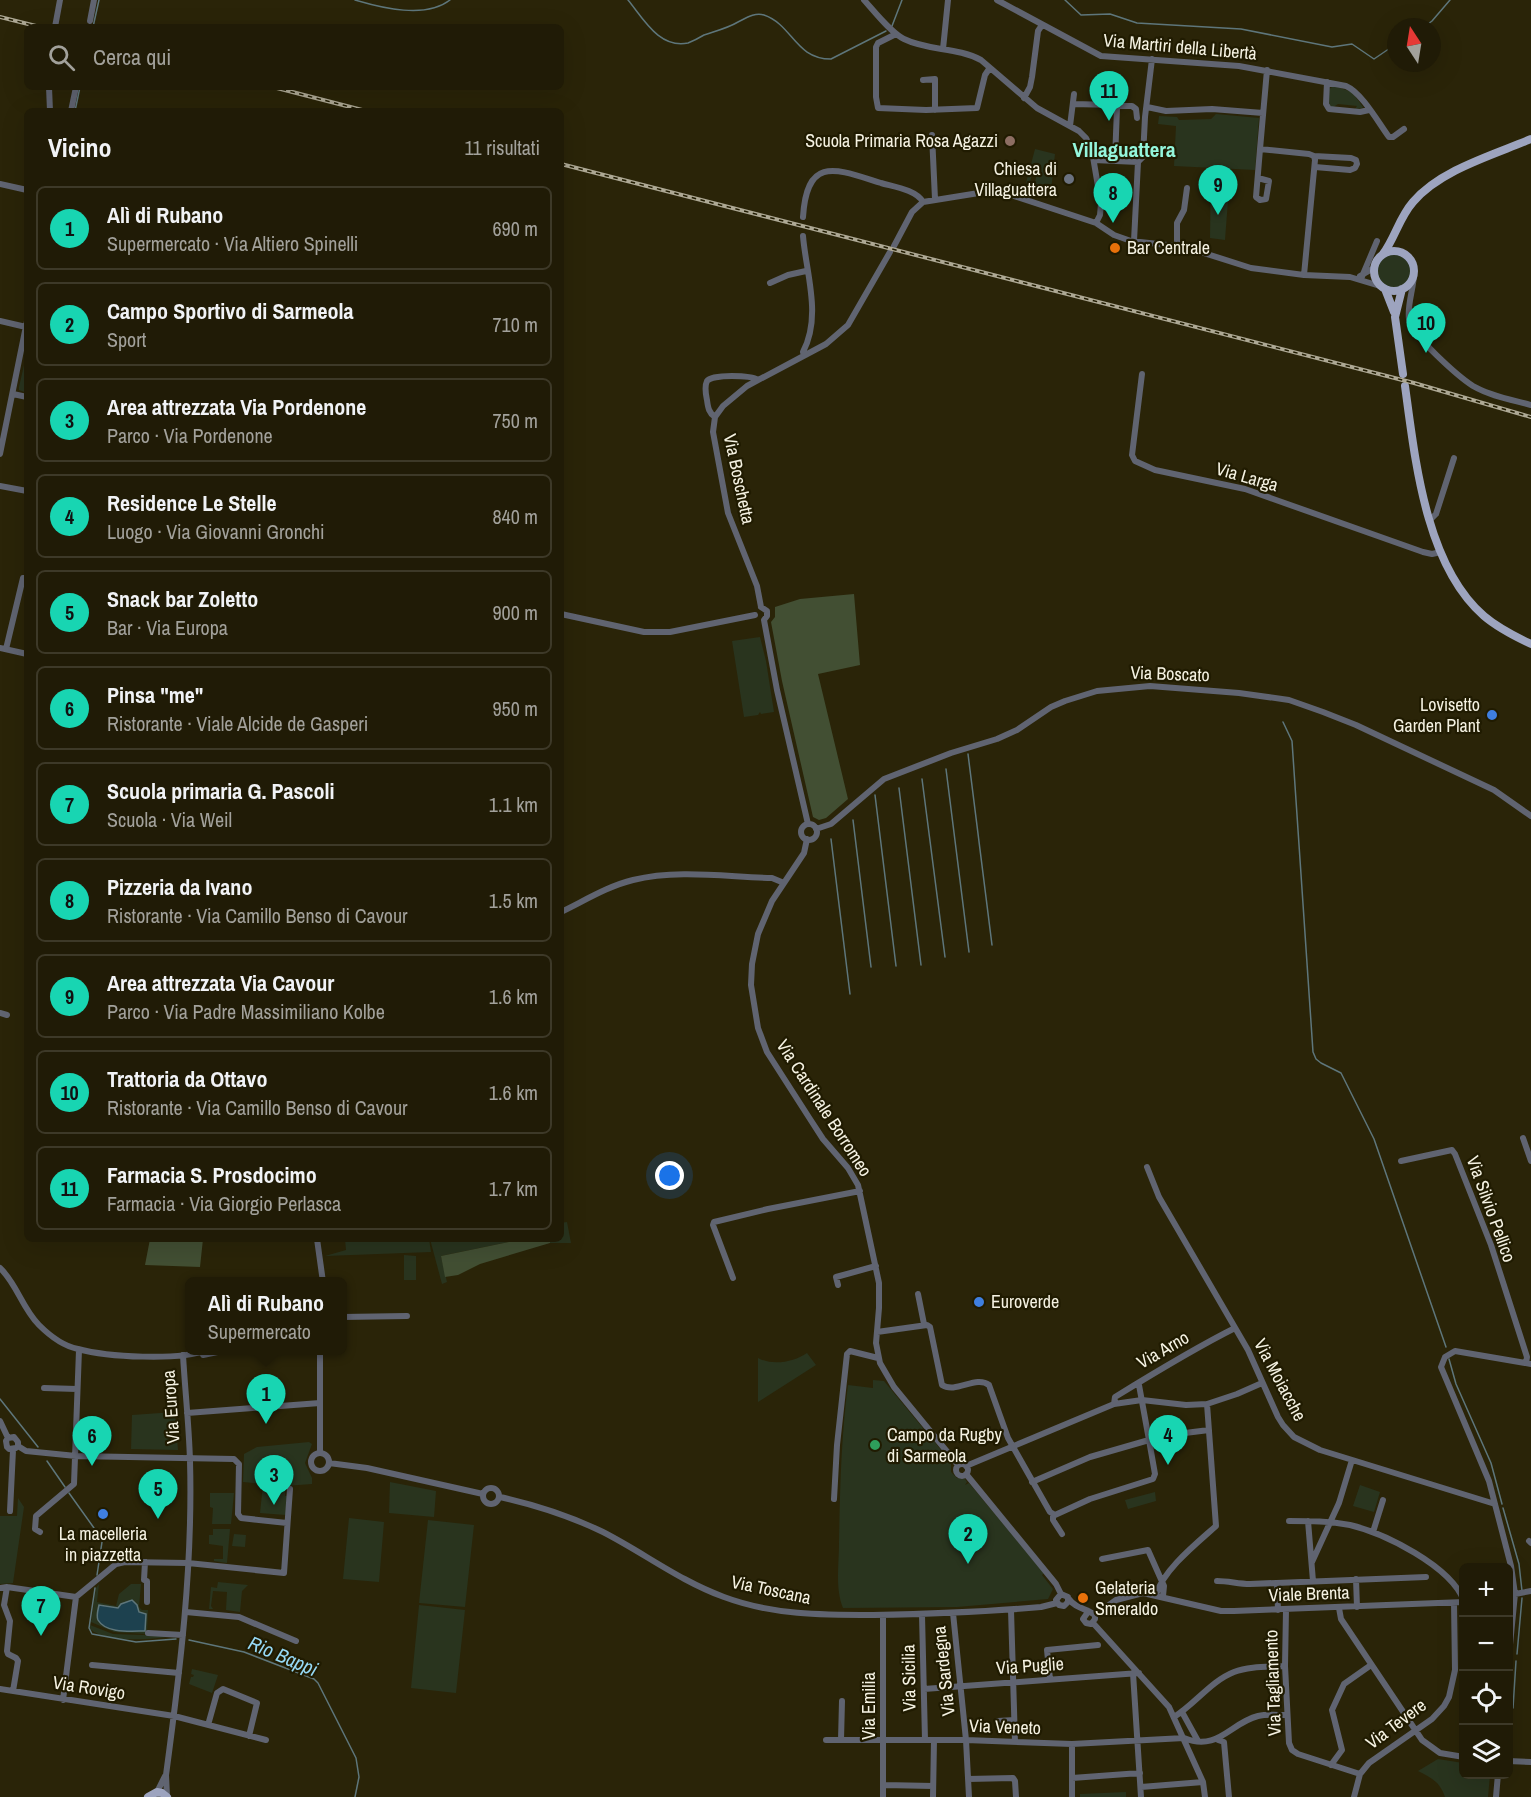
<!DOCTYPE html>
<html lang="it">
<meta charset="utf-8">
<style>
body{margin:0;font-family:"Archivo Narrow",sans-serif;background:#2d2814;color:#f1f3f6}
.controls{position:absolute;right:18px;bottom:18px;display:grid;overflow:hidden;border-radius:9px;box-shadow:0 6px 24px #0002}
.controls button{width:54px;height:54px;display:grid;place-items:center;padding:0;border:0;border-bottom:2px solid #3d3928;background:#201b06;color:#f1f3f6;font:30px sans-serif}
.compass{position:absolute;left:1387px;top:18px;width:54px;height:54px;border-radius:50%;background:#201b06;box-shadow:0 6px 24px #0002;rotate:348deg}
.you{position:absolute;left:670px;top:1176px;width:21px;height:21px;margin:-15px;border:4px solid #fff;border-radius:50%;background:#1a73e8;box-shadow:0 0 0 9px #1a73e833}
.badge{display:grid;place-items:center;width:39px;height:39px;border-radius:50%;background:#18d5b2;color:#111;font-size:20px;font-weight:700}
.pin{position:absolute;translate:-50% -50px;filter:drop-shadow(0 2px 3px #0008)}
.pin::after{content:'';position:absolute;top:32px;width:21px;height:18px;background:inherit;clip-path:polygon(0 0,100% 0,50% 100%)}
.popup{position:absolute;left:185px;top:1277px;width:162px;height:78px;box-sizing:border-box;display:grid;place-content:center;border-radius:9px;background:#201b06;filter:drop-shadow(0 2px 4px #0005);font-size:20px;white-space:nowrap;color:#a2a19b}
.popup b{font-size:22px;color:#f1f3f6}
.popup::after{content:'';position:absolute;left:50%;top:100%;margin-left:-12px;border:12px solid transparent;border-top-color:#201b06}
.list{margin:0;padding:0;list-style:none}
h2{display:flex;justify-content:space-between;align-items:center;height:78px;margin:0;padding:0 24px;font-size:26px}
h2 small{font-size:20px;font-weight:400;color:#a2a19b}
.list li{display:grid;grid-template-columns:39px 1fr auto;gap:18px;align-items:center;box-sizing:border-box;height:84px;margin:0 12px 12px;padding:0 12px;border:2px solid #3d3928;border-radius:9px}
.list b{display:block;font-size:22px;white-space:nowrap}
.list p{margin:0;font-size:20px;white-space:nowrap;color:#a2a19b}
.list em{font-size:20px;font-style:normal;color:#a2a19b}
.icon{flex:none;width:33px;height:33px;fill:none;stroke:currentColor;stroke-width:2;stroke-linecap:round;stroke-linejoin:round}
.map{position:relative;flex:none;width:1531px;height:1797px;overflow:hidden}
.search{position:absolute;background:#201b06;box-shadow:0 6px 24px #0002;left:24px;top:24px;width:540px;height:66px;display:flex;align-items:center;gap:15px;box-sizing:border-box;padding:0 21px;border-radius:9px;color:#a2a19b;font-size:22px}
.panel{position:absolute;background:#201b06;box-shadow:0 6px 24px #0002;left:24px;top:108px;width:540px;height:1134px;border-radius:9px}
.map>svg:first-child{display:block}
.green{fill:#29341e}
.forest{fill:#424f33}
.water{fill:#1d414f;stroke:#5e767b;stroke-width:1.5}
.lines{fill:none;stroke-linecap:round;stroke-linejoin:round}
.stream{stroke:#5e767b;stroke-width:1.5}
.minor{stroke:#606471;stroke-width:6}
.major{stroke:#9da4bf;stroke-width:8}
.rail-casing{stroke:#ada894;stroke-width:4}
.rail{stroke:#201b01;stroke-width:1.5;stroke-dasharray:4.5;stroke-linecap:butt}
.education-dot{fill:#8d6e63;stroke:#201b01;stroke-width:2}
.worship-dot{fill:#6b7280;stroke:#201b01;stroke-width:2}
.food-dot{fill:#e8710a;stroke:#201b01;stroke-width:2}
.shop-dot{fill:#3f7fe0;stroke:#201b01;stroke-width:2}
.leisure-dot{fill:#2e9e5b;stroke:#201b01;stroke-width:2}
.labels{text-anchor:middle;stroke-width:4.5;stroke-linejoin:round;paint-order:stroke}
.street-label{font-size:18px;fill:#f5f2e2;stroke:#201b01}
.poi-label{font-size:18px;fill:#f5f2e2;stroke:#201b01;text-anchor:start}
.water-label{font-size:20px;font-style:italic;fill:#96d9f5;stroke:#201b01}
.quarter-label{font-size:21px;font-weight:bold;fill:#94f6dc;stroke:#201b01}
</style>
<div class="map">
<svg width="1531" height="1797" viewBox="0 0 1531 1797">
<rect width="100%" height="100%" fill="#2a2408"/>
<!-- green -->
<path class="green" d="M1334,86L1352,92L1363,107L1362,108L1355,109L1357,106L1338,104L1332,108L1329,105V89Z
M1216,114L1259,118L1255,170L1174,166L1176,126L1158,124L1159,116L1177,117L1179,120L1211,119Z
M1035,149L1055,154L1051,191L1035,184L1036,177L1032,175L1029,185L1026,183Z
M1211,171L1230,174L1225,240L1210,238Z
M1377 271a17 17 0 1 1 34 0a17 17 0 1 1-34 0Z
M24,365L27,366V393L19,390V387Z
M760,637L766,661L774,712L761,714L760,712L758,715L744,717L732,641Z
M567,1222L571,1243H550V1239H561V1223Z
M345,1239H429L431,1252L325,1256L346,1250Z
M430,1239H436L437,1241L448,1239H524L441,1256L447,1282L442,1284Z
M404,1255L416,1256V1280H404Z
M807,1353L816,1365L758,1402V1358C773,1366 794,1362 807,1353Z
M873,1380L884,1381L951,1462V1472L957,1478L965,1479L967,1482L965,1485L969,1483L1044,1573L1042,1575L1053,1589L1048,1599L957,1607L843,1608C835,1588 839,1564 839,1543C840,1490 841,1438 848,1385L873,1388Z
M175,1412L178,1450L131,1449L132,1415Z
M309,1442L312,1444L305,1463L312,1478V1484L285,1486V1496H287L286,1515L260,1513L263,1484L243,1482L244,1454L257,1447Z
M390,1482L436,1491L434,1517L389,1513Z
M1360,1485L1380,1492L1374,1512L1353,1506Z
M1155,1492L1156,1501L1128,1509L1125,1500Z
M210,1493H234L231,1524H212L213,1508L210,1507Z
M18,1498L24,1507L13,1583L0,1584V1516H17Z
M349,1518L384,1522L379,1582L343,1579Z
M428,1520L474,1525L465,1607L419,1603Z
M213,1529H230L227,1563L214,1561V1559H223V1546L209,1544V1535H213Z
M234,1534L246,1535L245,1547L232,1546Z
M218,1582L248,1585L242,1591L240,1612L226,1610L227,1592L213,1591L211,1606L213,1609H209L211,1587L217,1588Z
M99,1584L97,1602L116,1606L119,1594L131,1584H141L139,1607L142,1610H148L147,1634L114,1632L91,1622L96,1588Z
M419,1605L465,1610L456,1693L411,1688Z
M90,1625L113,1634L172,1636C152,1640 106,1643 90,1629Z
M192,1669L218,1675L212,1693L189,1684L191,1677H193L194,1675L191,1674Z
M1438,1759L1463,1763L1464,1774L1490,1775L1488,1797H1445C1440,1782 1432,1778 1418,1771Z
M1126,1792V1797H1080V1794Z"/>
<!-- forest -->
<path class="forest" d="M854,594L860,665L818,674L848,799L826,818L819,820L813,817L782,681L771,622L775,617V607L800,599Z
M150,1239H203L200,1267L145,1265Z
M524,1239H550V1243L480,1264L458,1275L445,1277L441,1256Z"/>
<!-- water -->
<path class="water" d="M132,1600L137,1605L139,1612L146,1614L145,1631C132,1631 106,1634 98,1620C96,1616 98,1610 99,1605L118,1608L121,1604Z"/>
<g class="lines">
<!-- stream -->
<path class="stream" d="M355,0C382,8 426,19 450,0
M628,0C643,18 659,49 688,43C693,41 699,38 704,35C716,31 728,28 738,22C746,18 755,12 764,15C793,25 795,59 831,59L886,31
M1065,0L1081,15L1110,14L1137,23L1241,29L1332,47L1352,44L1374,59L1396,44
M892,26L902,0
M93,27L99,0
M1424,27L1432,21L1450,0
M75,111L80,87
M1283,722L1292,741L1313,1052L1316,1059L1321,1063L1341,1073L1374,1139L1446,1347
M968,754L992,945
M946,769L969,952
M922,779L945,957
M899,788L921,965
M875,795L896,966
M853,820L871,967
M831,839L850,994
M1449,1359L1456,1384L1491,1463L1502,1504
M0,1399L38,1447
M47,1461L65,1487
M69,1493L94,1528
M1503,1508L1519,1564L1522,1591
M97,1575L102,1542
M95,1588L89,1628L92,1634L136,1642L176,1639
M189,1640L244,1652L314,1679L318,1683L356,1758L359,1777L355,1797
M1517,1654L1522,1598
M1513,1708L1516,1661
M1508,1750L1512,1715"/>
<!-- minor -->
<path class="minor" d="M864,0C874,11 891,33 904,39C928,51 957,47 981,60L1037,108L1079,131L1086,138L1092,151L1101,204L1100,215L1096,223
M997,0L1101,56L1239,66L1346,86C1362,93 1378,122 1389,137H1393L1404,129
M90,21L94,0
M55,27L60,0
M896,34L878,43L876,47V97L878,108L926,110L977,108L985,75L989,69
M943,49L948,0
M1267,70L1260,149L1309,154L1314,156L1315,160L1304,275
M923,80L935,79V110
M1327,82L1326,104L1329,109L1360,112L1369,110
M49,87L50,111
M1024,98L1030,87L1032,77L1038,31L1042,25
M1073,104L1115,105L1117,108L1115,160
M1147,107L1166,111L1212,109L1263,113
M1117,108L1119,106H1132L1136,109L1137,118
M71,111L76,87
M1070,126L1074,94
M932,135L935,199
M1314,156L1351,158L1356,160L1357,164L1355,168L1350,170L1315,167
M1094,160L1138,162L1143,157L1145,117L1152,59
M1258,178L1269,181L1266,199L1260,200L1256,197L1260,149
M0,184L27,190
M803,217C807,155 836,169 881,183C895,187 916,190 923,202
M803,236C806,273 822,316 803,352L804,355
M1134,241L1138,162
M894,246L912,212L923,202L985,192L1005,193L1096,223L1114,235L1131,241L1185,247L1251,268L1304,275L1350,277L1380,286
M1177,246V223L1184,210L1187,188
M1414,273C1414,288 1407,304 1409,319C1411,335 1459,377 1473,386C1490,396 1513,400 1531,405
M1360,276L1374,268
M1361,279L1377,241
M770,283L788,275L806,271
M0,321L26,327
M1142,374L1132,455L1135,461L1155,470L1245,489L1423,552L1432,554L1441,552
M13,394L27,397
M715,417C709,413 708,408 707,400C706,395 704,387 707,381C712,374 751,375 758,380
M0,454L27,321
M0,486L27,491
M1430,520L1436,514L1454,458
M761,607L757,586L728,513L713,432L715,417L723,406L747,386L826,344L848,325L890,252
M761,607L767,611V616L764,620L777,690L808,824
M561,614L644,632H670L755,615
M0,648L27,654
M6,649L23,578
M801 832a8 8 0 1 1 16 0a8 8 0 1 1-16 0Z
M816,829L831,824L884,779L951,753L997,739L1017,730L1051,707L1065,701L1097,691L1150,686L1239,693L1289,700L1323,712L1356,725L1494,790L1531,816
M807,839L804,853L772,901L758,934L752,964L751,985L758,1028L767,1052L810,1119L823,1139L848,1168L858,1185L879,1283V1308L876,1343L880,1363L894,1387L958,1465
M561,912C584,901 608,886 633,880C678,869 727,877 772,878L784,883
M0,1013L7,1015
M1523,1138L1531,1161
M1401,1161L1452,1150L1455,1154L1491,1245L1527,1357L1526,1363
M1147,1167L1159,1197L1248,1350L1278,1417L1283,1425L1294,1437L1320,1450L1495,1504
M317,1239L323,1282
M0,1268C17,1284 22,1308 39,1325C49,1335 63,1346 78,1349C107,1357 179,1361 207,1350
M733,1278L713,1225L714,1222L768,1209L860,1191
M838,1285L836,1277L876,1266
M918,1294L924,1324
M342,1317L407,1316
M877,1332L927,1325L930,1327L942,1385C956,1394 976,1375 989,1385L1008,1438L1050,1512L1055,1515L1090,1499L1153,1479L1155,1474L1149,1440L1177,1434L1209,1430
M203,1355L227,1350
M44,1388L77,1389
M1114,1404L1115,1397C1154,1373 1193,1349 1235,1328
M187,1413L320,1403
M0,1421L8,1438
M18,1446L16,1448L9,1449L7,1447L6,1441L8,1438L14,1437L18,1442V1446L26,1451L76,1456L234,1459L239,1464L238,1514L241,1518L287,1523
M320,1453V1350
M311 1462a9 9 0 1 1 18 0a9 9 0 1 1-18 0Z
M329,1463L367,1468L483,1494
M956 1470a6 6 0 1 1 12 0a6 6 0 1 1-12 0Z
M966,1466L1114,1404L1142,1400L1186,1405L1207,1404L1237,1394L1262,1383
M966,1474L1056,1584L1061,1594L1068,1597V1602L1064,1606L1059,1605L1056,1600L1061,1594
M1032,1482L1090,1457L1149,1440L1139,1385
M483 1496a8 8 0 1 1 16 0a8 8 0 1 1-16 0Z
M500,1497C536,1505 570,1516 603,1532C644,1553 680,1581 724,1597C772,1615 822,1615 873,1615C929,1614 985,1612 1041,1607L1057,1603
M834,1499L837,1445L847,1354L850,1351L878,1358
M10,1511L13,1450
M1053,1514V1520L1062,1534
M1289,1521C1310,1521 1329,1521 1350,1525C1384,1533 1451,1566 1464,1601
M1308,1521L1313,1581
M40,1532L35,1529L36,1516L74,1484L79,1350
M1373,1532L1383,1500
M1529,1541L1531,1543
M1102,1559L1148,1550L1164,1586L1163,1596
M145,1562L144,1580L147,1581V1602
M1312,1562L1339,1503L1352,1460
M1356,1579L1357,1607
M1217,1581C1229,1581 1238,1584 1250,1584L1426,1577
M1277,1583L1278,1610
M7,1587L4,1605L10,1621L7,1651L8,1654L16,1658L18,1661L13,1691
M0,1588L7,1587L76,1597L116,1564L125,1562L188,1563L284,1573L290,1489
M1515,1594L1531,1591
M1156,1595C1163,1570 1197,1543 1216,1526L1207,1404
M1069,1599C1076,1609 1086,1608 1095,1615V1619L1091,1624L1086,1623L1083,1619L1088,1612
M1339,1608L1341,1619L1422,1740L1440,1753L1464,1757
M1011,1610L1015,1742
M1286,1610L1285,1666L1289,1743L1292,1750L1298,1754L1360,1774
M186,1612L239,1617L296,1641
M953,1613L966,1740L969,1797
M922,1615L925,1740
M1095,1615L1116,1600L1143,1593L1221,1611H1234L1464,1602
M1093,1623L1169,1707L1203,1782L1205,1797
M148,1633L183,1635
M92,1665L179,1673
M1508,1665L1515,1594L1511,1566L1489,1481L1441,1367L1445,1357L1455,1351L1531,1364
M1133,1673L1141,1797
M1050,1679L1047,1650L1098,1645
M0,1689L174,1716L266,1740
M924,1689L1139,1673
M63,1700L76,1597
M1182,1712L1198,1741
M1174,1717C1195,1704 1211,1681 1234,1672C1249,1666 1268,1667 1285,1666
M998,1721L1014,1720
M208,1725L217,1693L223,1689L257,1703L249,1736
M826,1740H966L1072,1744L1184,1738C1218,1752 1230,1723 1258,1716C1267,1714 1277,1715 1286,1715
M841,1740L842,1701
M1218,1740L1224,1742L1229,1797
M1508,1761L1531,1762
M1331,1765L1342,1750L1332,1710L1344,1684L1371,1665
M1072,1778L1140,1773
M968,1779L1013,1778L1015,1781L1016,1797
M884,1785L933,1786
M1141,1787L1203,1782
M157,1792L165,1776
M167,1796L166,1775C180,1671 193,1566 190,1461C189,1425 185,1390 183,1355
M883,1797V1615
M933,1797L934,1740
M1072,1797V1744
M1354,1797L1360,1774L1369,1763L1432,1719L1444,1706L1449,1697L1455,1670L1454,1603
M1496,1797L1498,1774"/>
<!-- major -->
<path class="major" d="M1374 271a20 20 0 1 1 40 0a20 20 0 1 1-40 0Z
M1383,254C1395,238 1399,218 1413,202C1440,170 1493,155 1531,139
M1385,289L1394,312
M1402,289L1395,317L1403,374
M1405,386C1415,458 1425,565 1484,616C1498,628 1514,636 1531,644
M148,1797L157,1792L162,1793L167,1797"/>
<!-- rail casing -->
<g class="rail-casing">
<path id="rail" d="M0,17L40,27
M273,87L366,111
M561,164L1414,383L1531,417"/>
</g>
<!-- rail -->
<use href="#rail" class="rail"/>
</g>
<!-- markers -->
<circle class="education-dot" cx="1010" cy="141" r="6"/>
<circle class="worship-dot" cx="1069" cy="179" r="6"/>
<g class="food-dot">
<circle cx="1115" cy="248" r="6"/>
<circle cx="1083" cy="1598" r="6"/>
</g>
<g class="shop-dot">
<circle cx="1492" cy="715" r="6"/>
<circle cx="979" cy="1302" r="6"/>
<circle cx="103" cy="1514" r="6"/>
</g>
<circle class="leisure-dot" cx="875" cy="1445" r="6"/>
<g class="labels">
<!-- street labels -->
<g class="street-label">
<text transform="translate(1180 47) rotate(5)" y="6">Via Martiri della Libertà</text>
<text transform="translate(1247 477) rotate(16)" y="6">Via Larga</text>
<text transform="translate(739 479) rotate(78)" y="6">Via Boschetta</text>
<text transform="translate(1170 674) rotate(2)" y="6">Via Boscato</text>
<text transform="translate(824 1108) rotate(57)" y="6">Via Cardinale Borromeo</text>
<text transform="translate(1491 1209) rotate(70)" y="6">Via Silvio Pellico</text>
<text transform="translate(1163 1350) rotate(-30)" y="6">Via Arno</text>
<text transform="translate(1280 1380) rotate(62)" y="6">Via Moiacche</text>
<text transform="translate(171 1407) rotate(-94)" y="6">Via Europa</text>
<text transform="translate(771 1590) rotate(12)" y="6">Via Toscana</text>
<text transform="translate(1309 1594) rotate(-2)" y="6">Viale Brenta</text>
<text transform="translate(1030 1666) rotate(-4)" y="6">Via Puglie</text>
<text transform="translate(944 1671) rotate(-96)" y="6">Via Sardegna</text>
<text transform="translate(909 1678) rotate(-91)" y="6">Via Sicilia</text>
<text transform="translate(1273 1683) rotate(-92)" y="6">Via Tagliamento</text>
<text transform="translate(89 1688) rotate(9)" y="6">Via Rovigo</text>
<text transform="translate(869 1706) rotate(-90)" y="6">Via Emilia</text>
<text transform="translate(1396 1724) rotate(-37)" y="6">Via Tevere</text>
<text transform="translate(1005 1727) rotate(2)" y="6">Via Veneto</text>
</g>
<!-- poi labels -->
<g class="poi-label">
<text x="998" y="147" text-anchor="end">Scuola Primaria Rosa Agazzi</text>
<text x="1057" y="175" text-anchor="end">Chiesa di<tspan x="1057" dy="21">Villaguattera</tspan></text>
<text x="1127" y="254">Bar Centrale</text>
<text x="1480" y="711" text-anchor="end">Lovisetto<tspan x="1480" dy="21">Garden Plant</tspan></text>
<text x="991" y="1308">Euroverde</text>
<text x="887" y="1441">Campo da Rugby<tspan x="887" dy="21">di Sarmeola</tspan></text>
<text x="103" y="1540" text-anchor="middle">La macelleria<tspan x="103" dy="21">in piazzetta</tspan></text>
<text x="1095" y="1594">Gelateria<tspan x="1095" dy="21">Smeraldo</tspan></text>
</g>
<!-- water labels -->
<g class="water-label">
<text transform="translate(283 1656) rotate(23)" y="7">Rio Bappi</text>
</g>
<!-- quarter labels -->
<g class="quarter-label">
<text x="1124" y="157">Villaguattera</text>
</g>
</g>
</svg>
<div class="controls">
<button>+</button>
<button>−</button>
<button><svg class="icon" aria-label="locate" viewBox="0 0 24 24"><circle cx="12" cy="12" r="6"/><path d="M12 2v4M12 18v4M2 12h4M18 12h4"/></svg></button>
<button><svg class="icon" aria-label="layers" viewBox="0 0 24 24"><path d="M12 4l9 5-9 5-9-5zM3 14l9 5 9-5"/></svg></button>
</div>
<svg class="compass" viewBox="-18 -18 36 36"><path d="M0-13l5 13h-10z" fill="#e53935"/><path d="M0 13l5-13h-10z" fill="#a2a19b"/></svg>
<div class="you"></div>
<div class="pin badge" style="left:266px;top:1424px">1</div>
<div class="popup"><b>Alì di Rubano</b>Supermercato</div>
<div class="pin badge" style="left:968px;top:1564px">2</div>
<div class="pin badge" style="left:274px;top:1505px">3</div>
<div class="pin badge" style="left:1168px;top:1465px">4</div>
<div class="pin badge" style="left:158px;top:1519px">5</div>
<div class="pin badge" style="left:92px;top:1466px">6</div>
<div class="pin badge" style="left:41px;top:1636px">7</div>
<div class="pin badge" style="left:1113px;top:223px">8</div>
<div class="pin badge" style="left:1218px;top:215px">9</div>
<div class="pin badge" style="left:1426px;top:353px">10</div>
<div class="pin badge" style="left:1109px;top:121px">11</div>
<div class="search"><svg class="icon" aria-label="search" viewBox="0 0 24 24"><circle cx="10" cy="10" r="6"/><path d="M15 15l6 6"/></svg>Cerca qui</div>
<section class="panel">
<h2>Vicino<small>11 risultati</small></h2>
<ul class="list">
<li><span class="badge">1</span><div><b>Alì di Rubano</b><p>Supermercato · Via Altiero Spinelli</p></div><em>690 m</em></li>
<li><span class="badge">2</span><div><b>Campo Sportivo di Sarmeola</b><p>Sport</p></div><em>710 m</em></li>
<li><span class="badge">3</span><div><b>Area attrezzata Via Pordenone</b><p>Parco · Via Pordenone</p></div><em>750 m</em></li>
<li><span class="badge">4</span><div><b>Residence Le Stelle</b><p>Luogo · Via Giovanni Gronchi</p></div><em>840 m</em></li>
<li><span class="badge">5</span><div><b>Snack bar Zoletto</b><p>Bar · Via Europa</p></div><em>900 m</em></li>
<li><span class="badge">6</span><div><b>Pinsa &quot;me&quot;</b><p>Ristorante · Viale Alcide de Gasperi</p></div><em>950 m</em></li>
<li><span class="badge">7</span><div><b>Scuola primaria G. Pascoli</b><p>Scuola · Via Weil</p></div><em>1.1 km</em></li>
<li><span class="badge">8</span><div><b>Pizzeria da Ivano</b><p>Ristorante · Via Camillo Benso di Cavour</p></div><em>1.5 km</em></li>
<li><span class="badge">9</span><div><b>Area attrezzata Via Cavour</b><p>Parco · Via Padre Massimiliano Kolbe</p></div><em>1.6 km</em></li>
<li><span class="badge">10</span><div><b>Trattoria da Ottavo</b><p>Ristorante · Via Camillo Benso di Cavour</p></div><em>1.6 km</em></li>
<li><span class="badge">11</span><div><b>Farmacia S. Prosdocimo</b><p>Farmacia · Via Giorgio Perlasca</p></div><em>1.7 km</em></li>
</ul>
</section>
</div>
